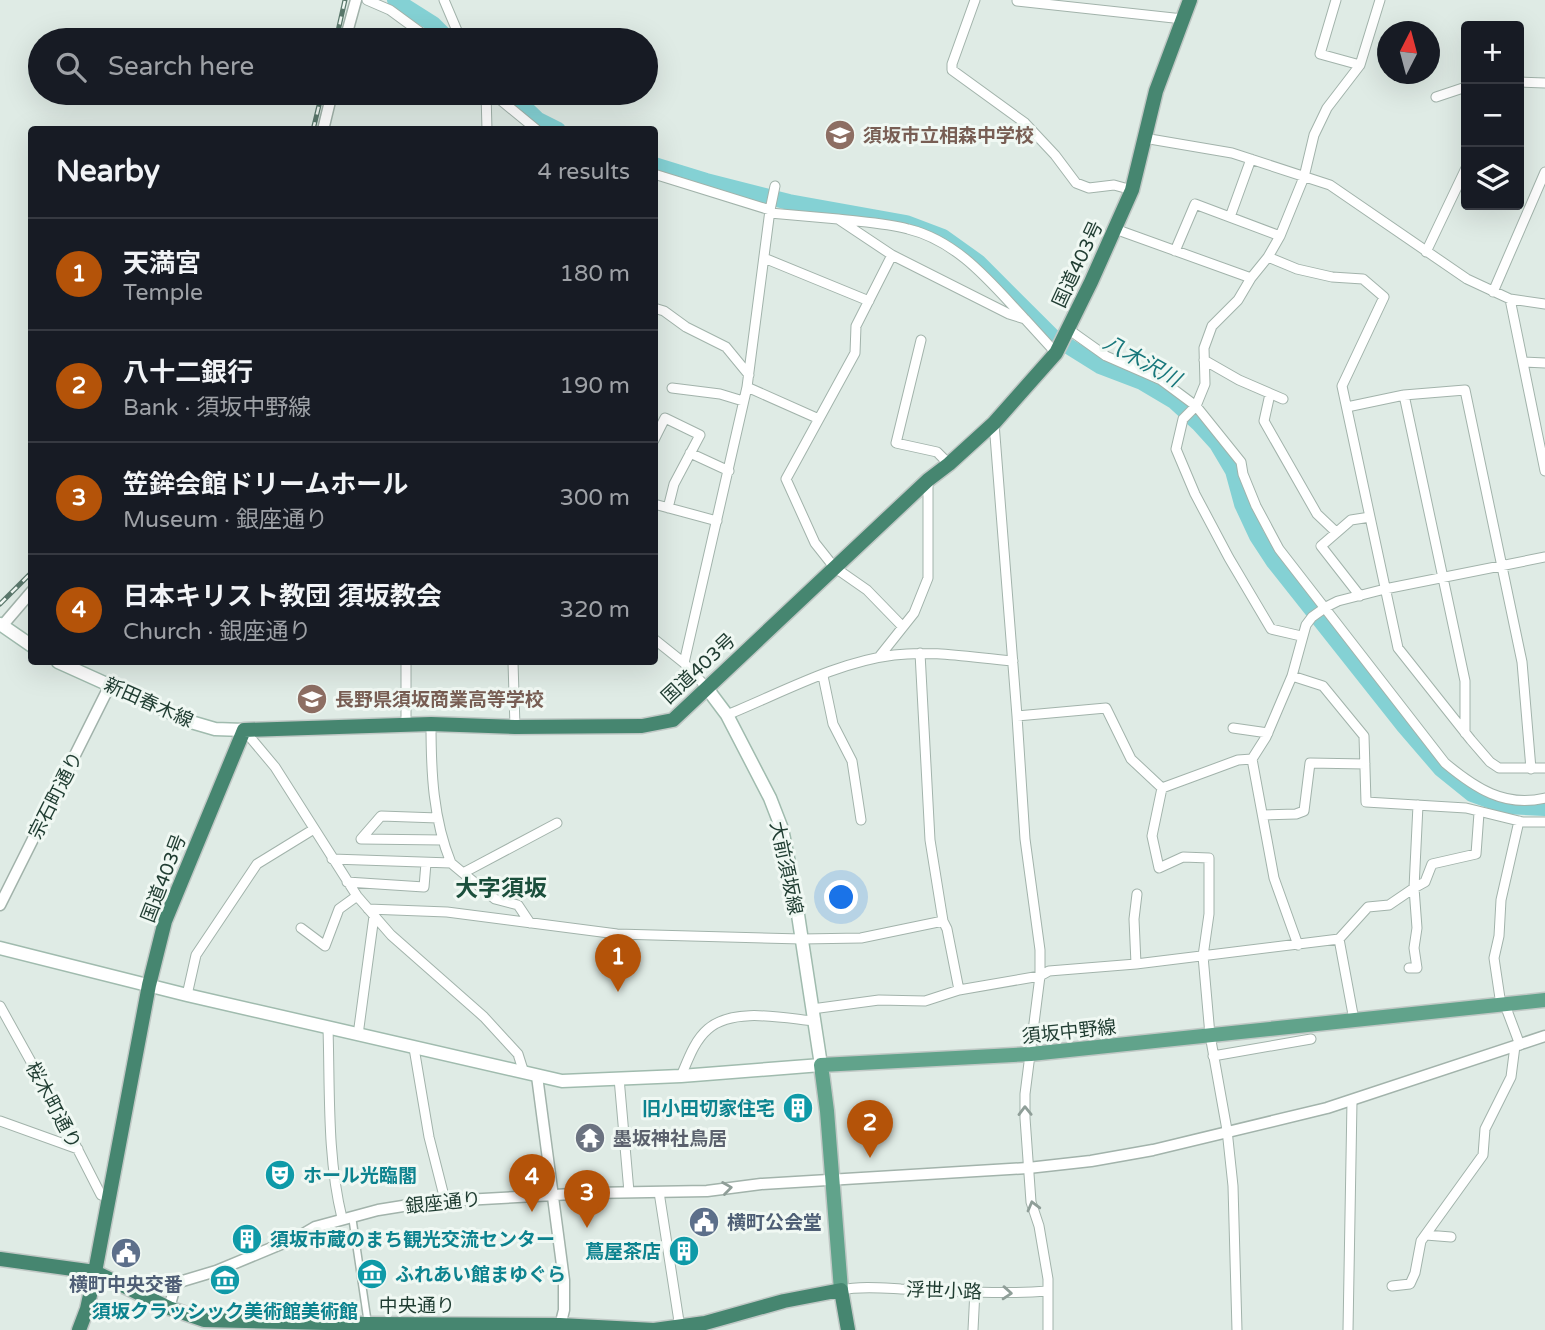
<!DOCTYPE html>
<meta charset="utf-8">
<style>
body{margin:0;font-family:"Varela Round","Noto Sans JP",sans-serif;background:#20242c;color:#f1f3f6}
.controls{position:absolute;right:21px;top:21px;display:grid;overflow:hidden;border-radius:7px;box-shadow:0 7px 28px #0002}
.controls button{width:63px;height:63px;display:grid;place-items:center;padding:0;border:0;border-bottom:2px solid #363941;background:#171b24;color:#f1f3f6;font:35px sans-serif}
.compass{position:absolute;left:1377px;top:21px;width:63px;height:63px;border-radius:50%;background:#171b24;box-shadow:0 7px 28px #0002;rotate:6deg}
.you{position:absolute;left:842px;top:898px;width:24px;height:24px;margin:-18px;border:5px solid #fff;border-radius:50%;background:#1a73e8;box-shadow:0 0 0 10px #1a73e833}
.badge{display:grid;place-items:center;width:46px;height:46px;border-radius:50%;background:#b45309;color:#fff;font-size:23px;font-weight:700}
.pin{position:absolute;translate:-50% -58px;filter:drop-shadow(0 2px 4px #0008)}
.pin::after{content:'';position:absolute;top:37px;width:24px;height:21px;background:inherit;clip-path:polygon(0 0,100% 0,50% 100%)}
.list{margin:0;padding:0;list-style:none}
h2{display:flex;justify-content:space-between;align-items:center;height:91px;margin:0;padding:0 28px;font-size:30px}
h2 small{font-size:23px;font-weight:400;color:#9ea1a6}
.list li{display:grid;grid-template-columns:46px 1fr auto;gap:21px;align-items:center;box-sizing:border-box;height:112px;padding:0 28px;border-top:2px solid #363941}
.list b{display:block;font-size:26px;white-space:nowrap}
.list p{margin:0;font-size:23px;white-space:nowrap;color:#9ea1a6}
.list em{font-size:23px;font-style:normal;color:#9ea1a6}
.icon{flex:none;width:38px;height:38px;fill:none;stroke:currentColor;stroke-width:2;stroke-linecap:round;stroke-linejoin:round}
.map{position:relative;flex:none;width:1545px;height:1330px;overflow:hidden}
.search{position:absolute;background:#171b24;box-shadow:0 7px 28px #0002;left:28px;top:28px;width:630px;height:77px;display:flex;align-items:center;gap:18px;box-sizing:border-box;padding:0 24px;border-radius:38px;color:#9ea1a6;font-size:26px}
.panel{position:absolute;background:#171b24;box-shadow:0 7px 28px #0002;left:28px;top:126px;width:630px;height:539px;border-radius:7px}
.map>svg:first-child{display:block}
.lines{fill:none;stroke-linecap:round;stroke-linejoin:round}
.river{stroke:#84d1d4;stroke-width:16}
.pedestrian-casing{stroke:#a2b3ab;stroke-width:9}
.minor-casing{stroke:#a2b3ab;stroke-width:11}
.tertiary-casing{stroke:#a2b3ab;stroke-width:13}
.secondary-casing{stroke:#a0bbae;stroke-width:15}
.primary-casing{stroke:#c0c8c5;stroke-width:17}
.trunk-casing{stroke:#c0c8c5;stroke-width:17}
.pedestrian{stroke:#fff;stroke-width:6}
.minor{stroke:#fff;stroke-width:9}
.tertiary{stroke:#fff;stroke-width:10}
.secondary{stroke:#fff;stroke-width:12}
.primary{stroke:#61a38b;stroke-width:14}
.trunk{stroke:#468670;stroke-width:14}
.rail-casing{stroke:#5a786c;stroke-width:5}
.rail{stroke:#f0f8f3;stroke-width:2.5;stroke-dasharray:8;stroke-linecap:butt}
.oneway{stroke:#8f9e98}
.labels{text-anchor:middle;stroke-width:6;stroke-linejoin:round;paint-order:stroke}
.education-label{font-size:19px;font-weight:bold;fill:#785e54;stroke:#f0f8f3;text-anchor:start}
.street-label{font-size:19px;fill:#1f3c31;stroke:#f0f8f3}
.culture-label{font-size:19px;font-weight:bold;fill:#0d838f;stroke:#f0f8f3;text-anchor:start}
.worship-label{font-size:19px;font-weight:bold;fill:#5b616d;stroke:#f0f8f3;text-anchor:start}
.service-label{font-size:19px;font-weight:bold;fill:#4e5e75;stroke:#f0f8f3;text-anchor:start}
.water-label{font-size:21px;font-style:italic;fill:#17777b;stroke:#f0f8f3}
.quarter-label{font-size:23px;font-weight:bold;fill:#1b4f3c;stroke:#f0f8f3}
</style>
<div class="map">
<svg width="1545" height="1330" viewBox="0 0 1545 1330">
<rect width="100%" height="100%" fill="#dfebe5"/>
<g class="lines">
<!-- river -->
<path class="river" d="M395,0L433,24L449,40
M510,93L538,120L558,130
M654,165L706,181L789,202L906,223L943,237L978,262L1052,336L1100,366L1142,382L1174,401L1198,423L1217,444L1233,471L1242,504L1257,536L1274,562L1404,726L1441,769L1472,794L1505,806L1545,808"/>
<!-- pedestrian casing -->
<g class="pedestrian-casing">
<path id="pedestrian" d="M352,1216L368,1324"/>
</g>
<!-- minor casing -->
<g class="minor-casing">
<path id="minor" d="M367,0L390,10L431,40
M444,0L458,33L469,40
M975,0L952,64V70L1025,123L1055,155L1076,183L1089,188L1114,185L1132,190
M1336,0L1320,54L1360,65
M1017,1L1183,19
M1519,82L1545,83
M486,93L487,130
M492,93L537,130
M1436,97L1466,87
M1144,138L1232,153L1330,185L1467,279L1510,299L1545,304
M654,174L770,210
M770,213L838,219L892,255
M1230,217L1251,159
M838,219C861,222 886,223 908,229C958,241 991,283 1024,318
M1115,229L1251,278L1268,257L1280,236L1304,177L1314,135L1327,108L1360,65L1380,0
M1175,251L1195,204L1280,236
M1426,252L1466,168
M1268,257L1297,269L1332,277L1363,279L1384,297L1342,386L1398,648L1471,740L1490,762L1499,768H1545
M764,258L869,301
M1493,292L1545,172
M1510,299L1545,471
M654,308L664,311L686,327L726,347L749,375
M1068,329L1106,356L1161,380L1196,406L1205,384L1204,348L1212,326L1238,300L1251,278
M921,340L896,443L937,452L949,464
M1204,360L1239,380L1283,399
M1523,362L1545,363
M747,387L819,419
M672,388L720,394L743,401
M1270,394L1264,421L1317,514L1336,532
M1404,395L1465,681V733
M1347,407L1404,395L1465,390L1522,662L1531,769
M994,423L1017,716L1025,839L1040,950V976L1025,1094V1118L1031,1202L1039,1226L1048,1279V1330
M654,440L665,418L700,435L674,484L668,508
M690,453L729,471
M654,504L717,521
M1360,596L1321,546L1351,520L1370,517
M903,627L867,590L834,567L815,543L786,479L855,353L856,326L892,255L1009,314L1025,319L1056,353
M1301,636L1271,629L1229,558L1195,494L1176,449L1183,419L1196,406L1241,462L1243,474L1256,506L1279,549L1445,763C1475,788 1505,808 1545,798
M654,639L684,663L706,687
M920,653L930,840L943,921L947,929L959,990
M879,657L914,613L928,578V480
M513,662L515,727
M684,663L747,387L770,210L775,186
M823,676L833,724L852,761L861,820
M1292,676L1323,686L1364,736L1366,802L1466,808L1523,822H1545
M727,715C781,693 837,662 894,655C933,650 974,658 1013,661
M1017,716L1106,708L1131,759L1162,788L1238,760L1252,759L1266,737L1292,676L1306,625L1312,617L1326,607L1338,601L1385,589L1545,557
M431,724C431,772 433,819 451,863
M406,725V662
M1233,728L1268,733
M244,730L275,767L357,896L391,935L484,1017L518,1054L524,1073
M1252,759L1274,878L1298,945
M1162,788L1152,836L1159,868L1183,857L1209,858V914L1203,956L1210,1035L1227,1130L1233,1186L1237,1330
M1263,815L1296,814L1304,811L1310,763L1365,764
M438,818L381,816L361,839L442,840
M332,859L451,863L463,873L557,823
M463,873L495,899L518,905L530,923
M347,882L424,887L426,863
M368,909L447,912L617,934L802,939L861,938L943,921
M301,928L325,946L339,909L357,896
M1339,939L1354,1020
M1136,964L1134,919L1137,894
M1409,968H1417L1414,948L1417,928L1414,888L1425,882L1432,864L1476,854L1479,813
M187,995L196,955L257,864L314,829
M1501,1005L1494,958L1499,936L1501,900L1519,821
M1505,1005L1520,1045
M0,1006L55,1105L101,1195L111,1197
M812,1009L879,1000L925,1001L959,990L1040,976L1049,971L1136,964L1339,939L1368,907L1389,905L1414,888L1418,805
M328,1028C330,1091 327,1157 342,1218
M358,1035L374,916
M414,1048L429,1137L445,1200
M1213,1056L1311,1039
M681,1076C688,1060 694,1041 708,1029C733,1007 783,1018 814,1021
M619,1078L629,1192
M0,1121L78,1149
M659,1192L680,1328
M1426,1235L1451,1237
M1392,1286L1410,1284L1415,1273L1421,1241L1483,1155L1485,1129L1511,1077L1515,1046
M841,1290C860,1286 882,1288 901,1289C950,1290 999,1295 1047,1291
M973,1330L975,1290
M1348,1330L1352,1101"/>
</g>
<!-- tertiary casing -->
<g class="tertiary-casing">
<path id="tertiary" d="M345,40L356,0
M323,130L332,93
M2,626L32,591
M0,905L110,685
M537,1076L564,1280V1310L559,1330
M169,1308L176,1283L216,1271L298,1237L315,1227L378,1210L428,1202L591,1193L707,1191L761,1184L1028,1168L1091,1161L1153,1150L1327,1108L1545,1036"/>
</g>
<!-- secondary casing -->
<g class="secondary-casing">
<path id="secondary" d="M0,624L32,646
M58,662L191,722L215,729L244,730
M0,948L187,995L562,1081L681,1076L821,1065L793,882L782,829L770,798L727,715L706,687"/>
</g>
<!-- primary casing -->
<g class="primary-casing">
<path id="primary" d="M841,1290L827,1111L821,1065L1031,1054L1545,1000"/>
</g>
<!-- trunk casing -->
<g class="trunk-casing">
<path id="trunk" d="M0,1259L95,1272L169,1308L204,1320L368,1324L560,1325L654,1330L705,1323L784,1301L841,1290L848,1330
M79,1330L87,1309L95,1272L149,985L165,921L244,730L431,724L515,727L642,726L673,720L928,480L949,464L994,423L1056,353L1091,282L1132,190L1156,91L1190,0"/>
</g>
<!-- pedestrian -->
<use href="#pedestrian" class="pedestrian"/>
<!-- minor -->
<use href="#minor" class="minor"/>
<!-- tertiary -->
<use href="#tertiary" class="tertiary"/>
<!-- secondary -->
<use href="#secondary" class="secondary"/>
<!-- primary -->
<use href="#primary" class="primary"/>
<!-- trunk -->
<use href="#trunk" class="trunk"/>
<!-- rail casing -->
<g class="rail-casing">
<path id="rail" d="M336,40L345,0
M313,130L322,93
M0,604L32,572"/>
</g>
<!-- rail -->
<use href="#rail" class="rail"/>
</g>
<!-- one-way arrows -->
<defs><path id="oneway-chevron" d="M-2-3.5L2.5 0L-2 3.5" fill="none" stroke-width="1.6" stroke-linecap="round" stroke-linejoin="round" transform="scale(1.75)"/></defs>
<g class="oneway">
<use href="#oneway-chevron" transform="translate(1025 1111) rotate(-91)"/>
<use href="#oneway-chevron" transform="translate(727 1188) rotate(-8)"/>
<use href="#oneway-chevron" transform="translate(1033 1206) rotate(-105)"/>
<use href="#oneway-chevron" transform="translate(1007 1293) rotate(4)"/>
</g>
<!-- icons -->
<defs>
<g id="school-disc" transform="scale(1.575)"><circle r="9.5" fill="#8d6e63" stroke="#f0f8f3"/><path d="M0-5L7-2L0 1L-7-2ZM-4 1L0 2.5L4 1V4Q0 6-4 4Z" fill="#fff"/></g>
<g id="building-disc" transform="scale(1.575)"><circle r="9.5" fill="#0f9aa8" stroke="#f0f8f3"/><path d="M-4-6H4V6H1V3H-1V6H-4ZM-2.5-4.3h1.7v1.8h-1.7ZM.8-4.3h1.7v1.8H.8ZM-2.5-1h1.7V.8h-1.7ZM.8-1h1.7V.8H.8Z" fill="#fff"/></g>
<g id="temple-disc" transform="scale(1.575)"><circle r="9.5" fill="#6b7280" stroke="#f0f8f3"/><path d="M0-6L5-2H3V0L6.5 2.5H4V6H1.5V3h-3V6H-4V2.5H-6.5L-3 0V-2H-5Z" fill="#fff"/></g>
<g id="theatre-disc" transform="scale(1.575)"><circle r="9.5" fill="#0f9aa8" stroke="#f0f8f3"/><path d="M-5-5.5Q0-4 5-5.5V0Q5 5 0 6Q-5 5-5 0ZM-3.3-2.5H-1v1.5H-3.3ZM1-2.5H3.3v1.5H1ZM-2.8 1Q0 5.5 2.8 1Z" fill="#fff"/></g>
<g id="civic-disc" transform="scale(1.575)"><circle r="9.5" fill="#5c6f8a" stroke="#f0f8f3"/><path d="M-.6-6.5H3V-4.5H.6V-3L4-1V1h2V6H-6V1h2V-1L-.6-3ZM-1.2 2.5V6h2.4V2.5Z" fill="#fff"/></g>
<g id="museum-disc" transform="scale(1.575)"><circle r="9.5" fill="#0f9aa8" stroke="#f0f8f3"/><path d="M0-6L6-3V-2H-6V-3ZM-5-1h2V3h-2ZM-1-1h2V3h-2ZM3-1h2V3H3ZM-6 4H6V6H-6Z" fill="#fff"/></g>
</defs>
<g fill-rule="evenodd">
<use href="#school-disc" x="840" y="135"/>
<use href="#school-disc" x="312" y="699"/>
<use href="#building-disc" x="798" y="1108"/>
<use href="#temple-disc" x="590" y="1138"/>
<use href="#theatre-disc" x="280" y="1175"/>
<use href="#civic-disc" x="704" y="1222"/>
<use href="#building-disc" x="247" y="1239"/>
<use href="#building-disc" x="684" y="1251"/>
<use href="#civic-disc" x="126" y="1253"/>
<use href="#museum-disc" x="372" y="1274"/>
<use href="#museum-disc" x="225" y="1280"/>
</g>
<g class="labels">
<!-- education labels -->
<g class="education-label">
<text x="863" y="142">須坂市立相森中学校</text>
<text x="335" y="706">長野県須坂商業高等学校</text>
</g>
<!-- street labels -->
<g class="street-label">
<text transform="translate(1077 264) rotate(-65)" y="7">国道403号</text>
<text transform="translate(698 668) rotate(-43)" y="7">国道403号</text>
<text transform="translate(149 702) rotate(24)" y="7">新田春木線</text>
<text transform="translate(55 795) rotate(-63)" y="7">宗石町通り</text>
<text transform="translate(787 868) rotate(78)" y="7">大前須坂線</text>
<text transform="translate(163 878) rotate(-69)" y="7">国道403号</text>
<text transform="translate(1069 1031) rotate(-6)" y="7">須坂中野線</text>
<text transform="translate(54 1105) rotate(62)" y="7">桜木町通り</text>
<text transform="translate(443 1202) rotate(-6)" y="7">銀座通り</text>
<text transform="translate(944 1290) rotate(2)" y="7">浮世小路</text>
<text x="417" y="1312">中央通り</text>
</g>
<!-- culture labels -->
<g class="culture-label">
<text x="775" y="1115" text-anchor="end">旧小田切家住宅</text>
<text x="303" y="1182">ホール光臨閣</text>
<text x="270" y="1246">須坂市蔵のまち観光交流センター</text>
<text x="661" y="1258" text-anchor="end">蔦屋茶店</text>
<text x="395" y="1281">ふれあい館まゆぐら</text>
<text x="225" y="1318" text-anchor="middle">須坂クラッシック美術館美術館</text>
</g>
<!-- worship labels -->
<g class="worship-label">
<text x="613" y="1145">墨坂神社鳥居</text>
</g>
<!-- service labels -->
<g class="service-label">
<text x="727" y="1229">横町公会堂</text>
<text x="126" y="1291" text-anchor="middle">横町中央交番</text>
</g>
<!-- water labels -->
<g class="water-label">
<text transform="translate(1142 361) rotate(29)" y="7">八木沢川</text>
</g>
<!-- quarter labels -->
<g class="quarter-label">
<text x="501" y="896">大字須坂</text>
</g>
</g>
</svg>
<div class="controls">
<button>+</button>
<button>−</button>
<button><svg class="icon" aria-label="layers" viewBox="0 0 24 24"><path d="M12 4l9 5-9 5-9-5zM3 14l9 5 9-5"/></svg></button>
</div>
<svg class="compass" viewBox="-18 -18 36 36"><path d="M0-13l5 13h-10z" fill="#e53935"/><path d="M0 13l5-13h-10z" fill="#9ea1a6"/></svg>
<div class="you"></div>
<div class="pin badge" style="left:618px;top:992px">1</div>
<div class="pin badge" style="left:870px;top:1158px">2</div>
<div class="pin badge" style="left:587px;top:1228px">3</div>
<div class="pin badge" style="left:532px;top:1212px">4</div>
<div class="search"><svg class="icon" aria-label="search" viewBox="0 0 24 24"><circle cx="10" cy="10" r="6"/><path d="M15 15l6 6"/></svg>Search here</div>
<section class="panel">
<h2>Nearby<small>4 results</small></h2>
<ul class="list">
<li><span class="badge">1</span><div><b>天満宮</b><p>Temple</p></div><em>180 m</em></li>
<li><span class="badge">2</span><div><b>八十二銀行</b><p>Bank · 須坂中野線</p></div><em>190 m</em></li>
<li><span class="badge">3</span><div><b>笠鉾会館ドリームホール</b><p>Museum · 銀座通り</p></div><em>300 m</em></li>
<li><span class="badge">4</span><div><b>日本キリスト教団 須坂教会</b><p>Church · 銀座通り</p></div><em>320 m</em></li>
</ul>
</section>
</div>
